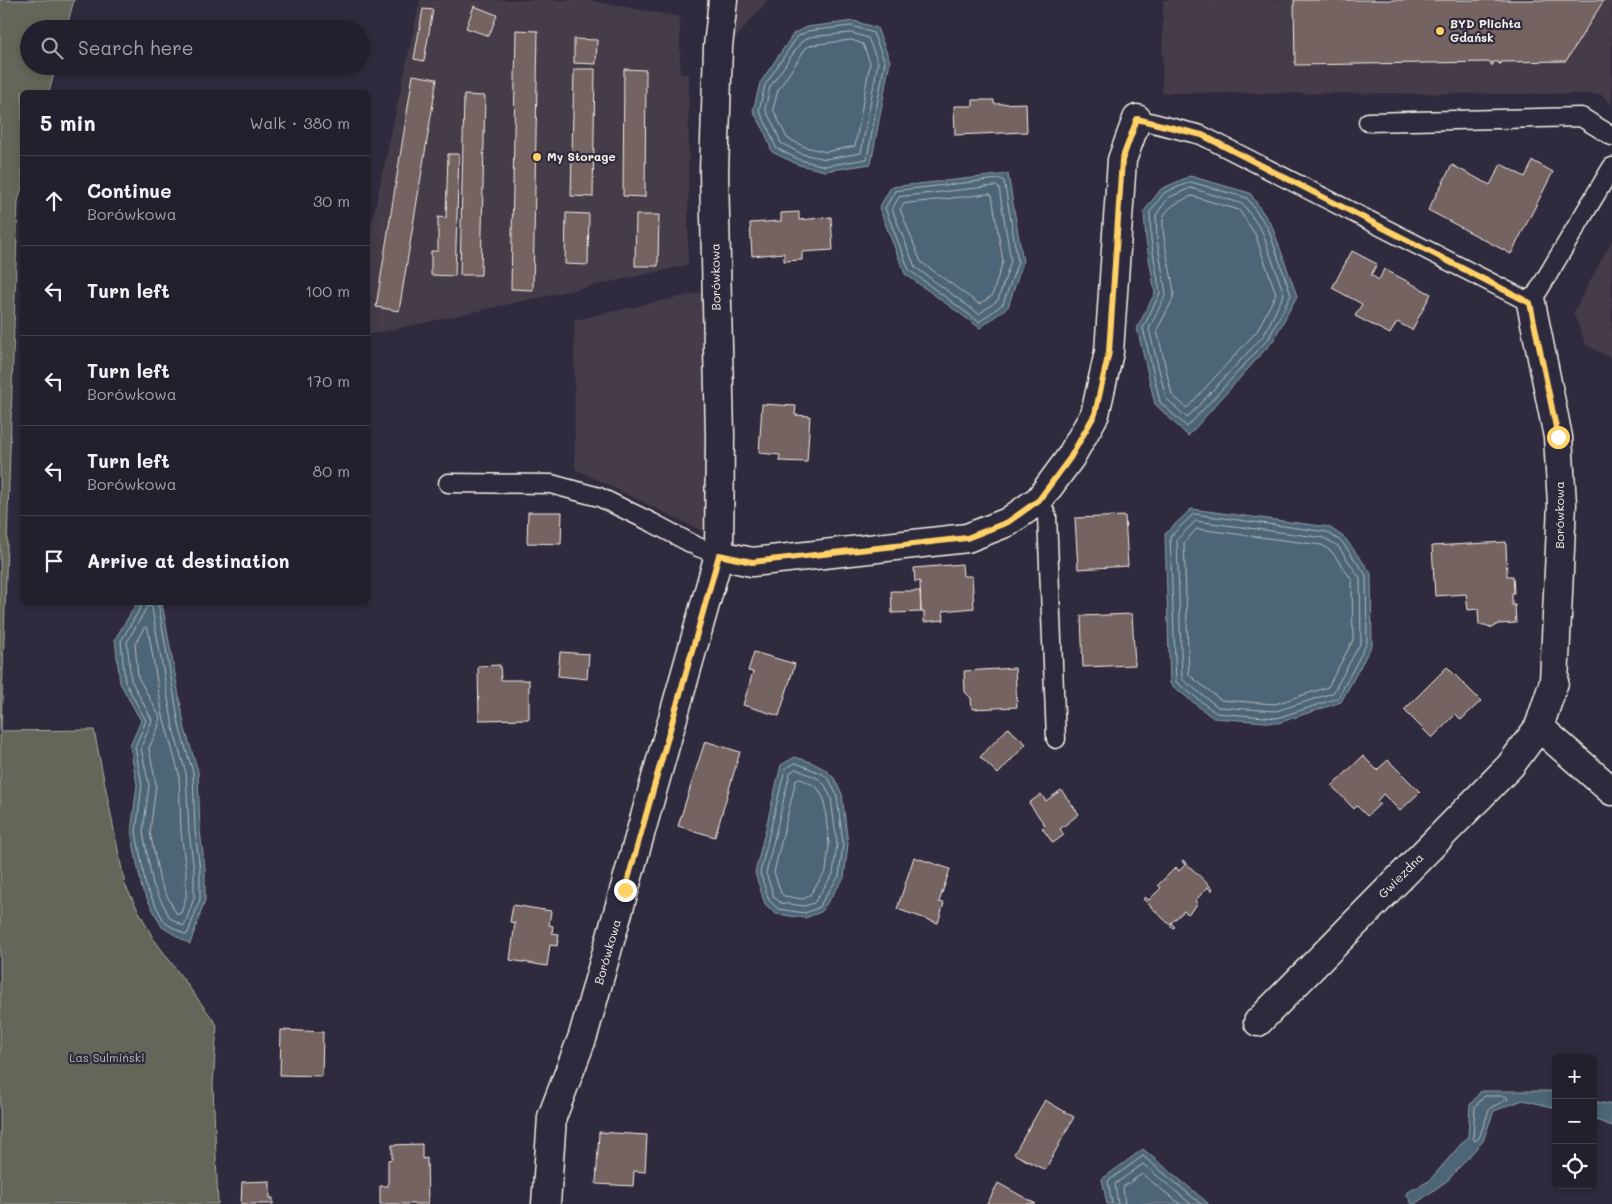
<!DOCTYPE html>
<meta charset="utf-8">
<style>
body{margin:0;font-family:Mali,sans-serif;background:#2b2836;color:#f1f3f6}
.controls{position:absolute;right:15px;bottom:15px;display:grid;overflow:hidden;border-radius:8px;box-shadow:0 2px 8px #0003}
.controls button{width:45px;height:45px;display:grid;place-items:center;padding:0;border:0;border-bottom:1px solid #403e4a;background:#23202e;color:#f1f3f6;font:25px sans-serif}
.stop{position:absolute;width:15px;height:15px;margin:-11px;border:4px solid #ffd166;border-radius:50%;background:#fff}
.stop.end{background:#ffd166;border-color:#fff;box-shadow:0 1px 5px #0008}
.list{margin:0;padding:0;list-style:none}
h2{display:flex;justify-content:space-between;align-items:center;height:65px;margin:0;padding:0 20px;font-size:21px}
h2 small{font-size:16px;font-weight:400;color:#a3a3aa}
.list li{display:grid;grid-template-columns:32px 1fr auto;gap:15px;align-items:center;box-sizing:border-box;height:90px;padding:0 20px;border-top:1px solid #403e4a}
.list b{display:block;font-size:19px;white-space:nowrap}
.list p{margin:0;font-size:16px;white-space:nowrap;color:#a3a3aa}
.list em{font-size:16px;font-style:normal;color:#a3a3aa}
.icon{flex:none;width:28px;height:28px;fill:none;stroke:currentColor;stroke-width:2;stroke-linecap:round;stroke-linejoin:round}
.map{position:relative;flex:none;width:1612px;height:1204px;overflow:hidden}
.search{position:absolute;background:#23202e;box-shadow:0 2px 8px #0003;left:20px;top:20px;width:350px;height:55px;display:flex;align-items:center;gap:12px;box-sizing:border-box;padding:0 18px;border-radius:28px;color:#a3a3aa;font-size:19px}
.panel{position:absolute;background:#23202e;box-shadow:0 2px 8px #0003;left:20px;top:90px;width:350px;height:515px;border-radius:8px}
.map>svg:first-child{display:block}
.built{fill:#443b48}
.green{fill:#636658;stroke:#acaca0}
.water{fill:#4d6677;stroke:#909ea4}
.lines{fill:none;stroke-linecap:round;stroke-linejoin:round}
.shore{stroke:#b1b9bb;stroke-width:1}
.building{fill:#756362;stroke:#f4f1e8}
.service-casing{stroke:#f4f1e8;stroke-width:21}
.minor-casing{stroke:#f4f1e8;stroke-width:31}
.service{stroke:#2f2a3d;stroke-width:18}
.minor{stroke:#2f2a3d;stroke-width:28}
.route{stroke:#ffd166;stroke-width:6}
.poi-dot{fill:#ffd166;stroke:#2f2a3d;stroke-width:2}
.labels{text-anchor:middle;stroke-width:4.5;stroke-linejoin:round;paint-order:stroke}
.poi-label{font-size:12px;font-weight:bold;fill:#f4f1e8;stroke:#2f2a3d;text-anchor:start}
.street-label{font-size:12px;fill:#f4f1e8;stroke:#2f2a3d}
.park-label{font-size:12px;fill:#bab9ae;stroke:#2f2a3d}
</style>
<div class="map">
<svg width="1612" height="1204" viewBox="0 0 1612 1204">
<rect width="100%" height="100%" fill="#2f2a3d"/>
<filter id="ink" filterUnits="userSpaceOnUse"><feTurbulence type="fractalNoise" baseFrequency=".02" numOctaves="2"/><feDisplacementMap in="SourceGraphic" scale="10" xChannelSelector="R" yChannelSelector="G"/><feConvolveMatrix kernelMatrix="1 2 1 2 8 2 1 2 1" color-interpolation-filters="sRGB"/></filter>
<g filter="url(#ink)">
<!-- built -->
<path class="built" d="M420,0H587L680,17V74H689L688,265L368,335V240Z
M735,0H768L729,46Z
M1163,0H1612V105L1600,94L1162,93Z
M1612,240V359L1586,345L1573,313Z
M707,291L710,535L575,469L574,320Z"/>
<!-- green -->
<path class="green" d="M0,0H74L66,29H29V66H56L49,92H22V187L18,201L1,731L94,730L125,885L153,938L217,1025L213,1085L218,1204H0Z"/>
<!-- water -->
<path class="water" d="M854,21L877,28L890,61L871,164L825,171L799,165L772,152L764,130L753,111L760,83L794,33L807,27Z
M1008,174L1023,262L1008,307L980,328L905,274L879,208L891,187Z
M1190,176L1250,193L1272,226L1297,296L1273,341L1188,436L1155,404L1137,328L1155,293L1146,240L1144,211L1161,189Z
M1191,509L1329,527L1345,538L1371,573L1372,645L1341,702L1278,723L1213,718L1170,684L1165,534Z
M137,603H162L185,729L198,771L200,831L205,869V900L190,944L162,927L142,889L131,832L137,785L130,746L141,721L120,683L115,639Z
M795,757L811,762L826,770L834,778L842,794L848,844L844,878L821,912L805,918L776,914L765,904L755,873L781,765Z
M1481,1091H1556V1108L1523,1100L1494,1111L1483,1141L1448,1180L1415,1204H1412L1406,1193L1429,1181L1468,1136L1470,1105Z
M1593,1101L1612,1105V1126L1593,1119Z
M1143,1149L1208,1203V1204H1107L1102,1179Z"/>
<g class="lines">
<!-- shore -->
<path class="shore" d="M853,26L873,33L885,62L867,159L825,166L800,160L776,148L768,128L759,110L765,85L797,37L808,31Z
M852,33L868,38L878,62L861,153L826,159L802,154L781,143L774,126L765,109L770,87L801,42L810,37Z
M852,40L863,44L870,63L855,146L826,152L805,147L787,138L773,109L778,90L806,48L812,45Z
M1001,179L1004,181L1018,262L1003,304L979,322L909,270L885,208L895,191Z
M1191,182L1247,198L1268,228L1291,295L1269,338L1187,427L1160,402L1143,328L1160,293L1151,240L1150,212L1164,193Z
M996,186L999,188L1011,261L998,300L979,314L915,267L892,209L899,197Z
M1191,188L1243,204L1262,231L1284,294L1264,335L1187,418L1166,398L1149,329L1166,294L1157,239L1156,215L1168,198Z
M990,194L992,196L1003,261L992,296L979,304L921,262L900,209L904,204Z
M1192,196L1239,210L1255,234L1276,294L1257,331L1187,408L1172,395L1157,330L1172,301L1174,294C1173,277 1159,229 1164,216C1169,205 1182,200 1192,196Z
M1194,514L1327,532L1342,542L1366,575L1367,643L1338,698L1277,718L1216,713L1176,682L1170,537Z
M1196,521L1324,538L1338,546L1360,578L1361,642L1333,693L1276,711L1218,707L1182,679L1177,540Z
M1197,529L1322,545L1332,552L1352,580L1353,640L1328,687L1275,704L1221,700L1189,675L1184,543Z
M141,602V607L121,641L125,682L146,721L135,747L142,785L136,832L146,887L165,923L186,935L188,933L200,899V870L195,831L193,772L180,730L158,602
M150,606L152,608L174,732L186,773L189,832L194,870V898L185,924L183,926L170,918L153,885L143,832L149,785L141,748L152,720L131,680L127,642L147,607Z
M146,627L148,629L163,716L179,774L181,832L186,871V897L181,913L179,914L176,913L160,882L150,832L156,785L149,748L158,728L160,717L138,677L135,644L144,628Z
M796,763L823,774L830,781L837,796L843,844L839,876L818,908L805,913L778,909L769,900L760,873L785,769Z
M796,769L819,779L825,785L831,798L837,844L833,874L814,903L804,906L781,903L774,897L766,873L790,773Z
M799,778L815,786L819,790L824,799L829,844L826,871L809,896L803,899L784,896L781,893L774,872L796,780Z
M1485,1096H1506L1508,1099L1490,1108L1479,1138L1475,1141L1473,1138L1475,1107Z
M1112,1204L1108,1181L1143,1156L1201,1204
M1118,1204L1115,1184L1143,1164L1191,1204
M1125,1204L1123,1187L1142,1174L1180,1204"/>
</g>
<!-- building -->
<path class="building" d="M1294,0H1604L1566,61L1501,62V64H1499V62H1493V65H1491V62L1295,65Z
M474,6L497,15L489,36L466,28Z
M423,9L433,10L424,61L414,59Z
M516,30L538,31L533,290L511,289Z
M574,39L597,40L596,64L574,63Z
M574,69H595L593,197L571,196Z
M624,69L646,70L645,197L623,196Z
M413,75L437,79L399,311L376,307Z
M464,95L485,96L481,275H460Z
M973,100H994V104L1026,103L1027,132L955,135L954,106H973Z
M448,154H459L455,276L431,275V251H438V217L446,218Z
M1533,161L1553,172L1511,254L1428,210L1452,165L1490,185L1501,164L1525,177Z
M799,212V220L831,217L833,250L802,252V260L784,261V253L752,256L750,223L781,221V213Z
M566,213L589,214L588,265L565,264Z
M636,215H659L658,266H635Z
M1352,251L1377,264L1371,275L1379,280L1384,269L1431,294L1412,330L1397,322L1390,334L1355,316L1362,304L1332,288Z
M762,404L796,406L795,415L810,416L807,462L779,461L780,455L759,453Z
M528,512H562L561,544L527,543Z
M1125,516L1128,566L1078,569L1075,518Z
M1506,542L1507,576H1513L1514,593H1512V605H1515L1516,623L1498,624L1492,628L1485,625H1479L1478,609L1468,610L1466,594L1435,596L1432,546Z
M962,564L963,576H972L974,608L943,611L944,620L924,622V612H921L920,581L915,582L914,568Z
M891,591H920L921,612L892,613Z
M1132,614L1135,665L1083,667L1081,616Z
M560,652L589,654L587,679L558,676Z
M754,652L795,664L779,716L743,705L753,672L748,671Z
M500,665L501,680H529V719L479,720L478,666Z
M1447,667L1481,701L1461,720L1456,714L1432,738L1404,710Z
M1015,668L1017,707L972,709L971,698L965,692L964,671Z
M1008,728L1026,744L998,774L980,757Z
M705,741L740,752L715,837L678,826Z
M1363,756L1377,770L1388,760L1420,792L1400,811L1383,794L1377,801L1380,804L1367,816L1357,806L1354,809L1332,786Z
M1061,790L1079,814L1060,829L1064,835L1053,843L1042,828L1045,825L1029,803L1041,794L1046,801Z
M914,857L950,869L939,902L944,903L938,923L897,909Z
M1183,860L1213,889L1211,891L1208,887L1195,901L1198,904L1188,914L1184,911L1171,923L1175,927L1173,928L1143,899L1145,897L1149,900L1161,888L1158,885L1176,867L1179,871L1185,865L1182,861Z
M513,905L551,911L549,925L553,926L552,933L559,934L557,946L550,945L547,966L510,960L515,923L510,922Z
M281,1030L323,1032L322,1076L280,1075Z
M1045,1100L1074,1117L1045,1170L1014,1154Z
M599,1132L647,1135L645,1172L634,1171L633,1186L596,1184Z
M422,1144V1159L427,1158L428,1204H380V1186H388V1160L392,1159V1145Z
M270,1181V1198H273V1204H241L242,1182Z
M998,1183L1036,1204H987Z"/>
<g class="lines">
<!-- service casing -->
<g class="service-casing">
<path id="service" d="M1137,119L1201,135L1531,303L1612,167
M1368,122L1581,117L1612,136
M448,483L551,484L599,497L653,523L698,547L719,555
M1039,500L1047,516L1056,739"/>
</g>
<!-- minor casing -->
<g class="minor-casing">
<path id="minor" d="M719,555L752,562L967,538L1008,522L1039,500L1070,458L1095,414L1109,352L1122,160L1137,119
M1539,727L1612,791
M1258,1022L1510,766L1539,727L1554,682L1562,504L1558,437L1531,303
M546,1204L552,1117L583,1036L719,555L720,435L714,172L718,47L723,0"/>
</g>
<!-- service -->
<use href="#service" class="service"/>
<!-- minor -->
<use href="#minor" class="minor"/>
</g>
</g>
<g class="lines" filter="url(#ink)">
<!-- route -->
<path class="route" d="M625,890L719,555L752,562L967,538L1008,522L1039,500L1070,458L1095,414L1109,352L1122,160L1137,119L1202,135L1530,303L1558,437"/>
</g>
<!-- markers -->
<g class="poi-dot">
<circle cx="1440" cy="31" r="5"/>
<circle cx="537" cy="157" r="5"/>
</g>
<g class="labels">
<!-- poi labels -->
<g class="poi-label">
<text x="1450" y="28">BYD Plichta<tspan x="1450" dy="14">Gdańsk</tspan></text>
<text x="547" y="161">My Storage</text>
</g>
<!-- street labels -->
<g class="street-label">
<text transform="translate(716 277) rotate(-91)" y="4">Borówkowa</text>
<text transform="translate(1560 515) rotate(-90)" y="4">Borówkowa</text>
<text transform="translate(1401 876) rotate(-45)" y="4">Gwiezdna</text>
<text transform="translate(608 952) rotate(-74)" y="4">Borówkowa</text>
</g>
<!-- park labels -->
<g class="park-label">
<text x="107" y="1062">Las Sulmiński</text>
</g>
</g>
</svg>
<div class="controls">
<button>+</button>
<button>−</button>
<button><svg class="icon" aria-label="locate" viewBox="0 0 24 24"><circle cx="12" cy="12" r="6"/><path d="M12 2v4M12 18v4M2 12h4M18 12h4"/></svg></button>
</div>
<div class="stop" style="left:1558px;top:437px"></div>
<div class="stop end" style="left:625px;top:890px"></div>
<div class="search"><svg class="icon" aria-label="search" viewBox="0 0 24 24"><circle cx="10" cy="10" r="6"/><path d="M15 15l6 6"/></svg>Search here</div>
<section class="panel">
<h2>5 min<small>Walk · 380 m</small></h2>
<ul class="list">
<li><svg class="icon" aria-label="ahead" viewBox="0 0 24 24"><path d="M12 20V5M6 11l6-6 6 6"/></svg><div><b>Continue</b><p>Borówkowa</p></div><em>30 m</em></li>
<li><svg class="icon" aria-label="left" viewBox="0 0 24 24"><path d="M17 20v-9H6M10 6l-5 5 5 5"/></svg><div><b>Turn left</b></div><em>100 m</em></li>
<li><svg class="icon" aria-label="left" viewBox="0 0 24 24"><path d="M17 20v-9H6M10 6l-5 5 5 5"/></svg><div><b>Turn left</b><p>Borówkowa</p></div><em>170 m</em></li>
<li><svg class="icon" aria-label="left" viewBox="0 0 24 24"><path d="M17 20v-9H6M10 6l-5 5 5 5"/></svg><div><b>Turn left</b><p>Borówkowa</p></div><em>80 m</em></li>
<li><svg class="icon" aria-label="arrive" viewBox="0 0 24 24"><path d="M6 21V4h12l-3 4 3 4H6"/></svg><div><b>Arrive at destination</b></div></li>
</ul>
</section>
</div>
